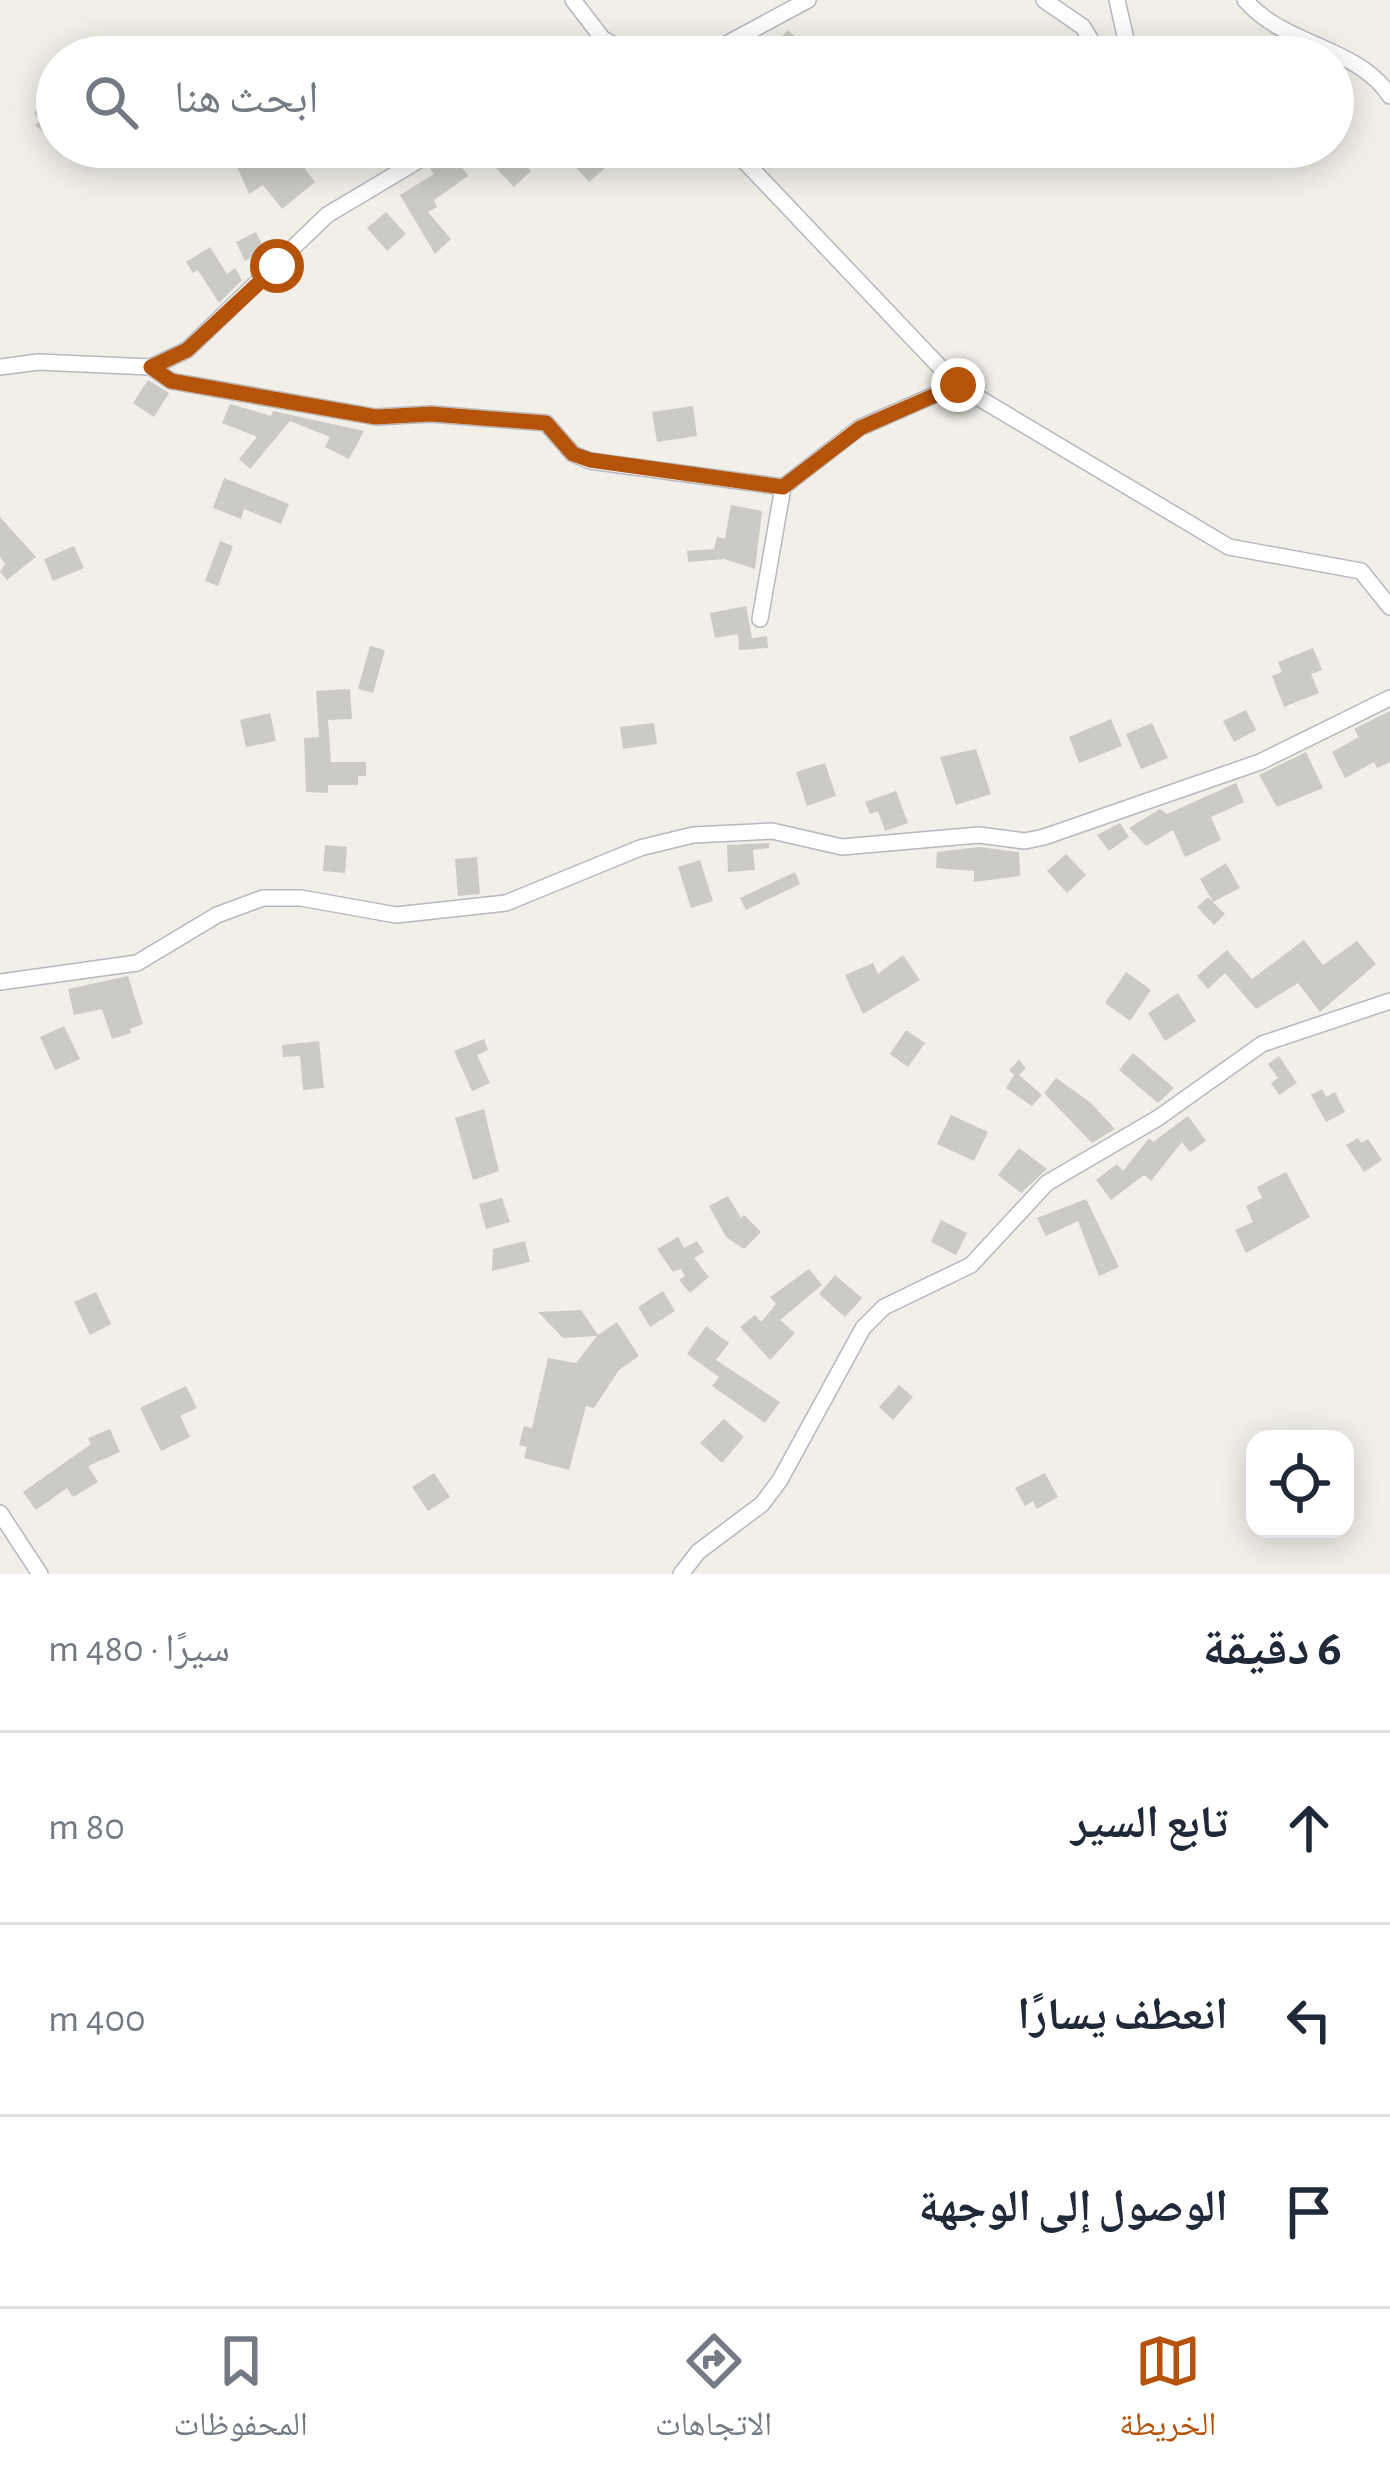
<!DOCTYPE html>
<html lang="ar">
<meta charset="utf-8">
<style>
body{margin:0;font-family:"Alegreya Sans","Noto Naskh Arabic",sans-serif;background:#f6f6f7;color:#1f2937;direction:rtl}
.controls{position:absolute;right:36px;bottom:36px;display:grid;overflow:hidden;border-radius:24px;box-shadow:0 6px 30px #0003}
.controls button{width:108px;height:108px;display:grid;place-items:center;padding:0;border:0;border-bottom:3px solid #e0e1e3;background:#fff;color:#1f2937;font:60px sans-serif}
.stop{position:absolute;width:36px;height:36px;margin:-27px;border:9px solid #b45309;border-radius:50%;background:#fff}
.stop.end{background:#b45309;border-color:#fff;box-shadow:0 3px 12px #0008}
.list{margin:0;padding:0;list-style:none}
h2{display:flex;justify-content:space-between;align-items:center;height:156px;margin:0;padding:0 48px;font-size:51px}
h2 small{font-size:39px;font-weight:400;color:#747a83}
.list li{display:grid;grid-template-columns:78px 1fr auto;gap:36px;align-items:center;box-sizing:border-box;height:192px;padding:0 48px;border-top:3px solid #e0e1e3}
.list b{display:block;font-size:45px;white-space:nowrap}
.list em{font-size:39px;font-style:normal;color:#747a83}
.icon{flex:none;width:66px;height:66px;fill:none;stroke:currentColor;stroke-width:2;stroke-linecap:round;stroke-linejoin:round}
.map{position:relative;flex:none;width:1390px;height:1574px;overflow:hidden;direction:ltr}
.search{position:absolute;background:#fff;box-shadow:0 6px 30px #0003;left:36px;right:36px;top:36px;height:132px;display:flex;align-items:center;gap:30px;box-sizing:border-box;padding:0 42px;border-radius:66px;color:#747a83;font-size:45px}
.sheet{height:732px;background:#fff}
nav{display:flex;justify-content:space-around;align-items:center;box-sizing:border-box;height:168px;border-top:3px solid #e0e1e3;background:#fff;font-size:33px;color:#747a83}
nav a{display:grid;justify-items:center;gap:6px}
nav .on{color:#b45309}
.map>svg:first-child{display:block}
.building{fill:#cccac5}
.lines{fill:none;stroke-linecap:round;stroke-linejoin:round}
.minor-casing{stroke:#b5b8bc;stroke-width:18}
.minor{stroke:#fff;stroke-width:15}
.route{stroke:#b45309;stroke-width:15}
</style>
<div class="map">
<svg width="1390" height="1574" viewBox="0 0 1390 1574">
<rect width="100%" height="100%" fill="#f1efe8"/>
<!-- building -->
<path class="building" d="M788,30L806,47L796,57H773L767,51Z
M57,90V124L46,135L35,125L40,120L34,113Z
M262,147H288L315,182L282,209L263,185L249,194L236,164Z
M577,147H605L615,159L589,182L566,156Z
M509,148L531,171L514,187L492,164Z
M448,157L452,163L457,160L468,176L434,200L437,207L428,212L451,239L435,254L400,195L434,174L430,169Z
M386,212L406,234L387,251L367,228Z
M256,232L265,250L245,261L236,242Z
M210,247L227,274L235,268L242,280L219,303L198,270L193,273L186,262Z
M148,380L169,393L154,417L133,403Z
M230,404L271,416L273,411L364,431L349,459L325,447L330,437L290,421L250,469L239,459L257,437L222,423Z
M693,406L697,436L657,442L652,412Z
M224,478L289,504L281,524L244,509L241,519L213,508Z
M731,505L762,511L755,569L724,559L688,562L687,551L714,549L717,537L725,539Z
M0,517L36,557L7,580L0,572L5,564L0,557Z
M220,541L233,546L218,586L205,581Z
M74,546L84,568L53,581L44,559Z
M746,606L752,638L767,636L768,648L739,650L738,634L715,638L710,613Z
M370,646L385,650L373,693L358,689Z
M1313,648L1322,670L1311,674L1319,693L1284,707L1272,676L1282,672L1278,662Z
M350,689L352,719L328,720L331,762H366V776H358V785H328V793L306,792L304,738L319,737L316,691Z
M1246,710L1256,730L1234,742L1223,721Z
M1390,711V762L1377,768L1374,762L1345,778L1332,752L1359,737L1354,729Z
M270,713L276,741L246,747L240,720Z
M1111,719L1122,746L1079,763L1069,737Z
M654,723L657,744L623,749L620,727Z
M1152,723L1168,758L1141,769L1126,734Z
M976,749L991,794L956,805L940,757Z
M1306,752L1323,788L1277,807L1259,775Z
M825,763L836,796L807,806L796,772Z
M1236,783L1244,802L1211,817L1221,840L1185,857L1173,830L1146,846L1129,828L1160,809L1167,814Z
M896,791L908,823L885,831L878,811L870,814L865,802Z
M1120,823L1129,837L1109,851L1097,835Z
M769,843V848L753,850L755,870L728,872L727,845Z
M325,845L347,847L345,873L323,871Z
M979,847L1019,852L1020,876L974,882V871L936,868L937,852Z
M1066,854L1086,875L1067,893L1047,871Z
M477,857L480,894L458,896L455,859Z
M700,860L713,901L691,908L678,867Z
M1226,863L1240,888L1213,902L1225,914L1214,925L1197,907L1208,897L1213,902L1200,879Z
M795,872L800,884L746,910L740,898Z
M1304,940L1323,965L1357,941L1376,964L1320,1012L1298,983L1256,1009L1225,973L1208,989L1197,976L1227,950L1252,979Z
M903,955L920,980L863,1014L845,975L873,963L878,974Z
M1126,972L1151,990L1130,1021L1105,1003Z
M128,976L143,1024L130,1029L131,1033L112,1039L102,1009L74,1015L68,989Z
M1178,993L1196,1021L1165,1041L1148,1013Z
M64,1026L80,1059L55,1070L40,1037Z
M906,1030L925,1043L908,1067L890,1054Z
M484,1039L488,1050L477,1055L490,1083L472,1091L454,1051Z
M319,1041L324,1088L303,1090L300,1056L283,1057L282,1045Z
M1133,1053L1174,1088L1158,1103L1119,1070Z
M1279,1056L1297,1083L1279,1095L1271,1083L1278,1078L1268,1064Z
M1019,1060L1026,1068L1019,1075L1042,1095L1032,1106L1006,1088L1014,1075L1009,1070Z
M1056,1078L1090,1102L1115,1129L1092,1143L1044,1093Z
M1322,1089L1326,1097L1335,1092L1345,1112L1326,1122L1311,1095Z
M484,1109L499,1171L473,1180L455,1118Z
M951,1115L988,1132L974,1161L937,1144Z
M1188,1116L1206,1141L1190,1152L1182,1142L1151,1181L1144,1175L1111,1200L1096,1180L1117,1164L1123,1171L1149,1138L1153,1142Z
M1358,1138L1361,1143L1368,1139L1382,1160L1364,1172L1346,1145Z
M1019,1148L1047,1169L1021,1193L998,1175Z
M1286,1172L1310,1217L1246,1253L1235,1230L1253,1222L1246,1206L1262,1198L1257,1187Z
M728,1196L741,1218L744,1215L761,1232L744,1249L726,1237L709,1206Z
M502,1198L510,1222L486,1229L479,1204Z
M1086,1199L1119,1267L1099,1276L1078,1221L1046,1236L1037,1218Z
M941,1220L967,1233L956,1255L931,1242Z
M678,1237L684,1248L697,1241L704,1252L694,1258L709,1277L690,1293L679,1280L685,1276L681,1269L673,1272L657,1249Z
M525,1241L530,1262L492,1271L493,1249Z
M809,1269L822,1285L780,1320L795,1333L770,1360L740,1327L755,1315L761,1322L776,1304L770,1297Z
M835,1275L862,1298L845,1317L819,1294Z
M663,1291L675,1311L650,1327L638,1307Z
M96,1292L111,1324L90,1335L74,1302Z
M581,1310L598,1335L617,1322L639,1356L619,1370L594,1408L586,1406L569,1470L524,1458L527,1447L519,1445L524,1426L532,1428L548,1358L576,1363L597,1336L563,1338L538,1312Z
M706,1326L729,1343L716,1360L780,1402L765,1423L712,1386L719,1377L687,1354Z
M899,1385L913,1397L893,1420L879,1407Z
M186,1386L197,1408L180,1416L190,1437L161,1451L140,1408Z
M724,1419L744,1437L722,1463L700,1443Z
M110,1429L120,1452L88,1466L98,1482L73,1497L67,1488L36,1510L23,1492L91,1444L88,1438Z
M434,1473L450,1497L428,1511L412,1487Z
M1045,1473L1058,1497L1037,1509L1033,1501L1025,1506L1015,1488Z"/>
<g class="lines">
<!-- minor casing -->
<g class="minor-casing">
<path id="minor" d="M573,0L603,39L637,57
M1044,0L1083,27L1101,57
M1117,0L1130,57
M1245,0C1284,46 1357,46 1390,96
M582,57L603,39
M702,57L808,0
M731,147L957,385L1229,547L1361,571L1390,607
M0,367L38,362L151,367L187,350L327,215L441,147
M151,367L171,381L376,417L431,414L546,423L573,454L590,461L783,487
M760,619L783,487L859,428L957,385
M0,982L137,963L217,915L263,898H301L396,915L506,903L640,848L693,835L772,831L842,847L979,835L1025,841L1044,837L1260,762L1390,698
M0,1513L40,1574
M681,1574L698,1552L762,1504L780,1480L863,1328L884,1307L971,1265L1047,1183L1158,1118L1262,1044L1390,1001"/>
</g>
<!-- minor -->
<use href="#minor" class="minor"/>
</g>
<g class="lines">
<!-- route -->
<path class="route" d="M277,266L187,350L151,367L171,381L376,417L431,414L546,423L573,454L590,460L783,487L860,428L958,385"/>
</g>
</svg>
<div class="controls">
<button><svg class="icon" aria-label="locate" viewBox="0 0 24 24"><circle cx="12" cy="12" r="6"/><path d="M12 2v4M12 18v4M2 12h4M18 12h4"/></svg></button>
</div>
<div class="stop" style="left:277px;top:266px"></div>
<div class="stop end" style="left:958px;top:385px"></div>
<div class="search"><svg class="icon" aria-label="search" viewBox="0 0 24 24"><circle cx="10" cy="10" r="6"/><path d="M15 15l6 6"/></svg>ابحث هنا</div>
</div>
<section class="sheet">
<h2>6 دقيقة<small>سيرًا · 480 m</small></h2>
<ul class="list">
<li><svg class="icon" aria-label="ahead" viewBox="0 0 24 24"><path d="M12 20V5M6 11l6-6 6 6"/></svg><div><b>تابع السير</b></div><em>80 m</em></li>
<li><svg class="icon" aria-label="left" viewBox="0 0 24 24"><path d="M17 20v-9H6M10 6l-5 5 5 5"/></svg><div><b>انعطف يسارًا</b></div><em>400 m</em></li>
<li><svg class="icon" aria-label="arrive" viewBox="0 0 24 24"><path d="M6 21V4h12l-3 4 3 4H6"/></svg><div><b>الوصول إلى الوجهة</b></div></li>
</ul>
</section>
<nav>
<a class="on"><svg class="icon" aria-label="map" viewBox="0 0 24 24"><path d="M3 6l6-2 6 2 6-2v14l-6 2-6-2-6 2zM9 4v14M15 6v14"/></svg>الخريطة</a>
<a><svg class="icon" aria-label="directions" viewBox="0 0 24 24"><path d="M12 3l9 9-9 9-9-9zM9 14v-3h6M13 9l2 2-2 2"/></svg>الاتجاهات</a>
<a><svg class="icon" aria-label="saved" viewBox="0 0 24 24"><path d="M7 4h10v16l-5-4-5 4z"/></svg>المحفوظات</a>
</nav>
